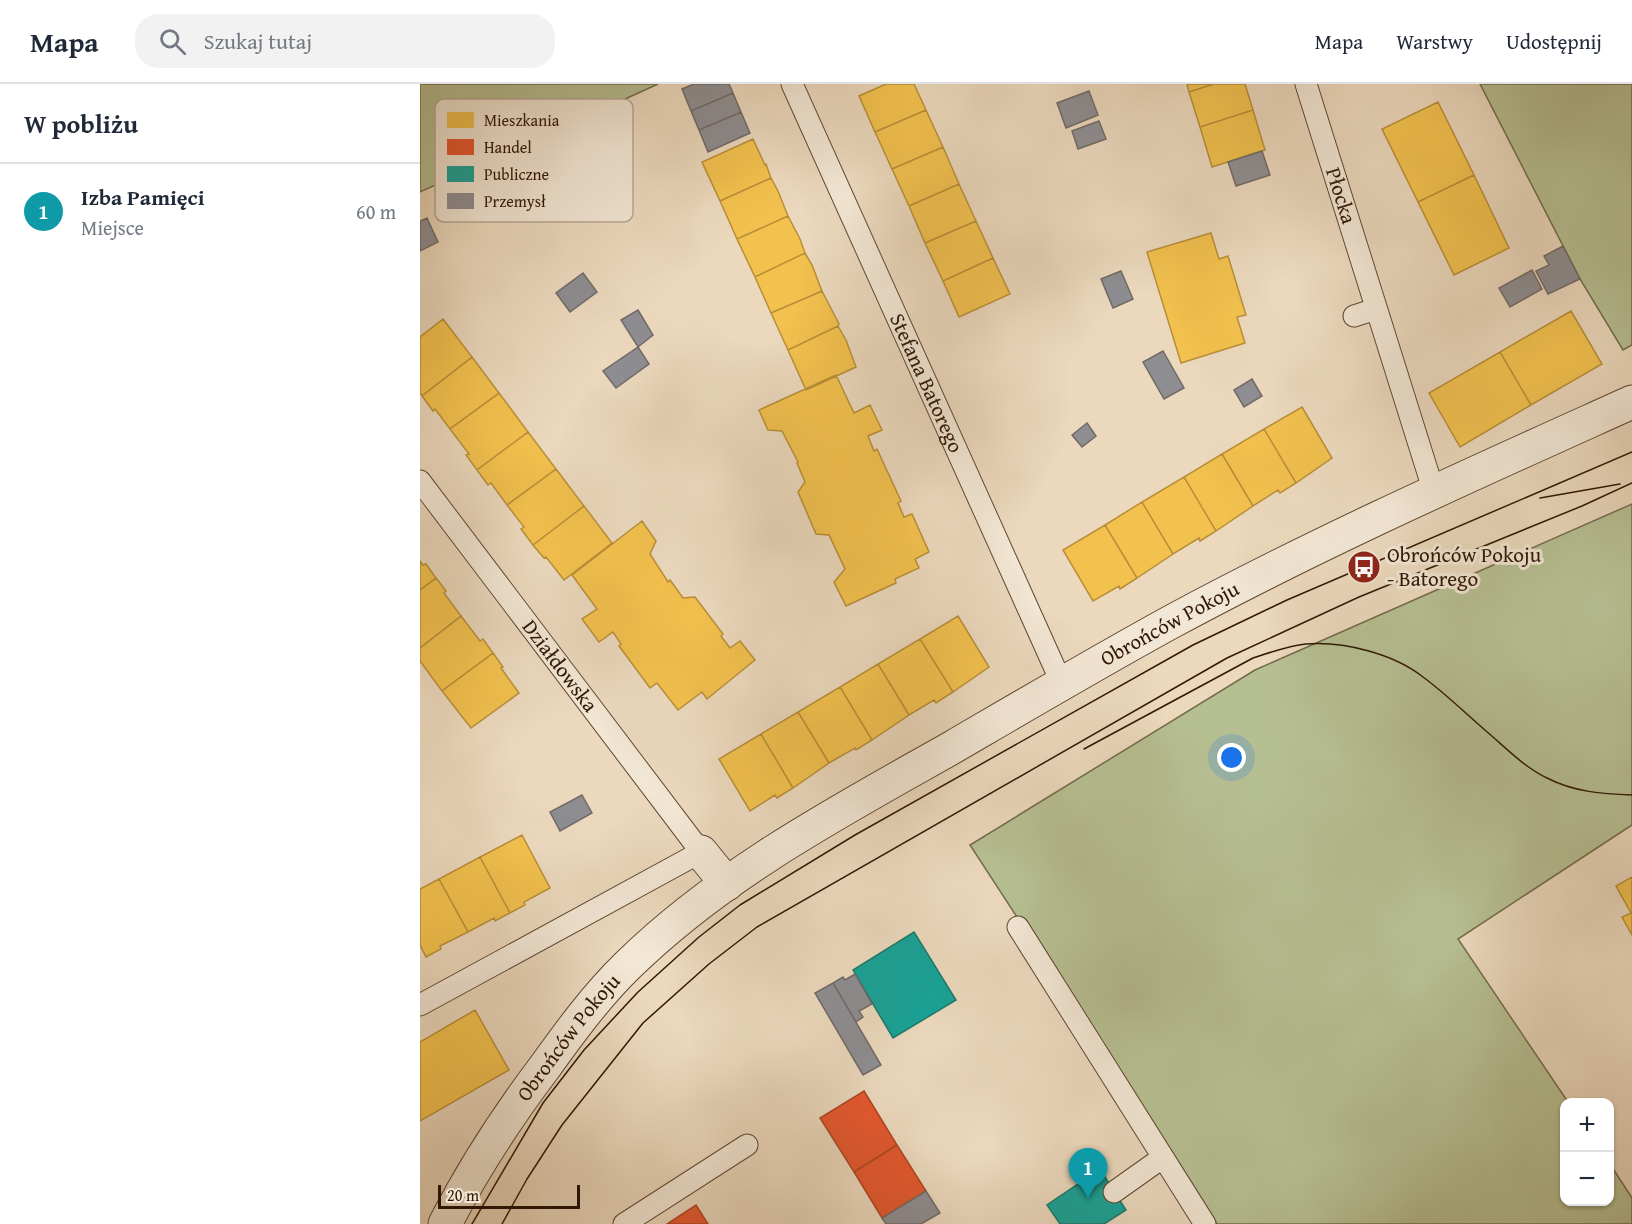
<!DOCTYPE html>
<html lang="pl">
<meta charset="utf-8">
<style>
body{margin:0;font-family:"Gentium Book Plus",serif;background:#f2f2f3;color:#1f2937}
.controls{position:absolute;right:18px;bottom:18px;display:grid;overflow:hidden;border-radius:12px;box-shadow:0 2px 4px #0004}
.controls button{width:54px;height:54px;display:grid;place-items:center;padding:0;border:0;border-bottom:2px solid #e0e1e3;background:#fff;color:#1f2937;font:30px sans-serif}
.scale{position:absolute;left:18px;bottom:15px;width:142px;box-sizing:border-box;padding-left:6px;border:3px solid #301804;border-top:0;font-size:16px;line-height:21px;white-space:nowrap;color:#301804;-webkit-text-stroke:4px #f2e6d4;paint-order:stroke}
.you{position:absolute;left:812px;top:674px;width:21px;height:21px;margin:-15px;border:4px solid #fff;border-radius:50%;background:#1a73e8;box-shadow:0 0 0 9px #1a73e833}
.badge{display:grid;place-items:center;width:39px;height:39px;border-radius:50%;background:#8f2418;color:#fff;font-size:20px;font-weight:700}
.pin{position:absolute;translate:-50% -50px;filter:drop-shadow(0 2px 3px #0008)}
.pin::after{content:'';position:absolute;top:32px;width:21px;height:18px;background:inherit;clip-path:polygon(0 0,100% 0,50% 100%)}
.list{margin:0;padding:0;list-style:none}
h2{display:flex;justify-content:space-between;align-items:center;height:78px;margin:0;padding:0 24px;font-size:26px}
h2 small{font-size:20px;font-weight:400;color:#747a83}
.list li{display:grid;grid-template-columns:39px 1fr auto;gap:18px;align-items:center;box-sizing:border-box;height:96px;padding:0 24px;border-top:2px solid #e0e1e3}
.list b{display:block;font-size:22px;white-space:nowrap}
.list p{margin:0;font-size:20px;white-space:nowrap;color:#747a83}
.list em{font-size:20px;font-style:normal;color:#747a83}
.icon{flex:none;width:33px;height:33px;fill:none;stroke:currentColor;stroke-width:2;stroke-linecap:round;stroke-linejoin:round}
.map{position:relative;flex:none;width:1212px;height:1140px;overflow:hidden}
header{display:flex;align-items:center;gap:36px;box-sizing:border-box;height:84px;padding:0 30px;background:#fff;border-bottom:2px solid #e0e1e3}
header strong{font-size:28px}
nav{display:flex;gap:33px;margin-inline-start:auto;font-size:21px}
.search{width:420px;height:54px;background:#f2f2f3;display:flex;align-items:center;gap:15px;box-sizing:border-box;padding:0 21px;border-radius:24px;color:#747a83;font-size:22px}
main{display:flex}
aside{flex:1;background:#fff}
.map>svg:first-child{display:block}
.green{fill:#b6bf92;stroke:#736c4b;stroke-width:1.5}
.homes{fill:#f2c14e;stroke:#b88e38;stroke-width:1.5}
.shops{fill:#e4572e;stroke:#ae4421;stroke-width:1.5}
.public{fill:#17a398;stroke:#1e796c;stroke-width:1.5}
.industry{fill:#8d8d92;stroke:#716a67;stroke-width:1.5}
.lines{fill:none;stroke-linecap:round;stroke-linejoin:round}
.service-casing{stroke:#5f4832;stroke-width:23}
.minor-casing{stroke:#5f4832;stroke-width:35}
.service{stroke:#f2e6d4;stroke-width:21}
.minor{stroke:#f2e6d4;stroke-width:33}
.tram{stroke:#301804;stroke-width:1.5}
.labels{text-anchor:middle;stroke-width:6;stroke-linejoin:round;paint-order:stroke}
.street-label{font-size:21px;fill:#301804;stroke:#f2e6d4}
.poi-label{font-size:21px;fill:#301804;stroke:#f2e6d4;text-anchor:start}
.key{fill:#f2e6d4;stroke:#b8a896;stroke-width:1.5}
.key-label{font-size:16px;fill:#301804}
</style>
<header>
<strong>Mapa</strong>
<div class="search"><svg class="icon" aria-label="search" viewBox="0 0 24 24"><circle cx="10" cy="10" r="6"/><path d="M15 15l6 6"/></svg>Szukaj tutaj</div>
<nav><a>Mapa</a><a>Warstwy</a><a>Udostępnij</a></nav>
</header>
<main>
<aside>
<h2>W pobliżu<small></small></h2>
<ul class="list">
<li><span class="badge" style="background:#0f9aa8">1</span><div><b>Izba Pamięci</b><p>Miejsce</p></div><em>60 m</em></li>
</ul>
</aside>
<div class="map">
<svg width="1212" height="1140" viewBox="0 0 1212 1140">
<rect width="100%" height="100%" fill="#ebd8bd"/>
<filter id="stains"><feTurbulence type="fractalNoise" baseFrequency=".00333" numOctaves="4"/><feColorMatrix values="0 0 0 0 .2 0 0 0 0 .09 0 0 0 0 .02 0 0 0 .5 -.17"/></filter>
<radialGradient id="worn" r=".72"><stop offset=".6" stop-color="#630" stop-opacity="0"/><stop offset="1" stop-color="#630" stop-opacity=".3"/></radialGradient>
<!-- green -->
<path class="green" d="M0,0H238L0,108Z
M1060,0H1212V261L1203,266L1160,195Z
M1212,420V741L1038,855L1148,1018H1144V1118H1190V1080L1212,1114V1140H797L550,761L835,586Z"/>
<!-- homes -->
<path class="homes" d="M466,0H494L506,26L455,48L439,12Z
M767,0H794L769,8Z
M794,0H825L833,26L780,43L769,8Z
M1018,18L1054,91L998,118L962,45Z
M506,26L523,63L472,85L455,48Z
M833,26L845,66L792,83L780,43Z
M333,55L345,81L346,80L351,94L300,117L282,78Z
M523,63L539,100L489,122L472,85Z
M1054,91L1089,164L1034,191L998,118Z
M351,94L358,107L368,132L317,155L300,117Z
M539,100L556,137L505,159L489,122Z
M368,132L380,155L385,169L335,193L317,155Z
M556,137L573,174L523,197L505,159Z
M791,149L799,175L808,172L826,231L817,233L825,259L761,279L727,168Z
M385,169L392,181L402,207L351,229L335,193Z
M573,174L590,210L539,233L523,197Z
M402,207L419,240L418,242L368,266L351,229Z
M1151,227L1182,280L1111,321L1080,268Z
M23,235L52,273L2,312L0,309V253Z
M418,242L426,256L436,283L386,306L368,266Z
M1080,268L1111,321L1040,363L1009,309Z
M52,273L79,309L30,345L15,325L13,327L2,312Z
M416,291L434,329L450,321L462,346L448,352L454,367L457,365L481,417L478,419L484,433L492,430L509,468L495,475L499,484L475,495L476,499L426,522L414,498L425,485L409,451L396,450L378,408L385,398L377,379L378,378L362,347L348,346L339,326Z
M79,309L108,348L57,386L46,371L49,370L30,345Z
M882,323L912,374L876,399L844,345Z
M844,345L876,399L860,409L858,406L833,422L802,370Z
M108,348L136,385L87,421L71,399L68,401L57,386Z
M802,370L833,422L796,447L764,393Z
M136,385L164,422L113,461L101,445L104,443L87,421Z
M764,393L796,447L780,457L779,454L753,470L722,418Z
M722,418L753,470L717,494L685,441Z
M164,422L192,459L144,496L126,473L124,474L113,461Z
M222,437L236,457L230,470L248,498L250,496L263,514L275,513L303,550L301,552L310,564L320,557L335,576L287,615L282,608L258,626L237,599L230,604L199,562L201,560L193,548L179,558L162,535L177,525L152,491Z
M685,441L717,494L700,505L699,502L673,517L643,466Z
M0,477L3,481L6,480L16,494L0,506Z
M16,494L26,507L24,509L41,532L0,564V506Z
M41,532L60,557L63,555L73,569L22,607L0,577V564Z
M538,532L569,583L533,608L500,555Z
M500,555L533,608L516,619L514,616L489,631L458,580Z
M73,569L83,583L81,584L99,609L51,644L22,607Z
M458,580L489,631L452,656L420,603Z
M420,603L452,656L436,666L435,664L409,679L378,628Z
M378,628L409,679L373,704L341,650Z
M341,650L373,704L357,714L355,711L330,727L299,675Z
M102,751L130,804L104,818L105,821L90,829L60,773Z
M60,773L90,829L75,837L74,834L48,848L19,795Z
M1212,793V851L1202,833L1211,829L1196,802Z
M19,795L48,848L20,862L21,865L6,873L0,861V805Z
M55,926L89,986L0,1037V958Z"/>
<!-- shops -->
<path class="shops" d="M444,1007L477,1061L434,1088L400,1034Z
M477,1061L506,1107L462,1134L434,1088Z
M276,1121L288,1140H247Z"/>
<!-- public -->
<path class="public" d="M494,848L536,916L473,954L433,886Z
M680,1085L706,1126L684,1140H640L627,1121Z"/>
<!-- industry -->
<path class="industry" d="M274,0H309L313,9L271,27L262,5Z
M669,7L678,31L646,44L637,19Z
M313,9L321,28L279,46L271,27Z
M321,28L330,49L288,68L279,46Z
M679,37L686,55L658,65L652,47Z
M842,67L850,91L816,102L808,78Z
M7,134L18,158L0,167V137Z
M1143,162L1160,195L1128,210L1116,187L1129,181L1124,172Z
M1112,186L1122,205L1090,223L1079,204Z
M701,187L713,215L693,224L681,195Z
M163,189L177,208L150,228L136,209Z
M218,226L233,251L218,263L201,236Z
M218,263L229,280L196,304L183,287Z
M743,267L764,304L744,315L723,278Z
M832,295L842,312L824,323L814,306Z
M667,339L676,352L662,363L652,351Z
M162,711L172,729L140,747L130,728Z
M435,890L452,920L439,927L443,933L436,938L413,899L423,893L425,896Z
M413,899L461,981L443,991L395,909Z
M506,1107L520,1129L501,1140H466L462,1134Z"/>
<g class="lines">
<!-- service casing -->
<g class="service-casing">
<g id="service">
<path id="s1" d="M372,0L642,600"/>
<path id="s2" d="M886,0L1014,408"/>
<path d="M934,232L956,225"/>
<path id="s3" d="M0,397L281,768L0,921"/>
<path d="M598,843L785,1140"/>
<path d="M694,1108L742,1074"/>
<path d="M204,1140L327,1061"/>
</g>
</g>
<!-- minor casing -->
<g class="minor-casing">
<g id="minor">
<path d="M281,768L307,800"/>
<path id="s4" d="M25,1140C53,1085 87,1033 124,984C150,948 176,912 208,881C302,789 420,727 533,663C605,621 678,578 751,538C901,457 1057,388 1212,318"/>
</g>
</g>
<!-- service -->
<use href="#service" class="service"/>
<!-- minor -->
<use href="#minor" class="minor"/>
<!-- tram -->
<path class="tram" d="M1120,414L1200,400
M664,665L833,574C851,568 868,562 886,560C924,557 974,570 1003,593C1025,609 1045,629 1066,647C1085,663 1104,683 1127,694C1154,708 1183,710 1212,711
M52,1140L123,1019L164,966L218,908L279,853L320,821L435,751L773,561L867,516L1212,368
M82,1140L107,1095L142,1041L223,939L289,880L337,843L807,574L939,513L1162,422L1212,399"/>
</g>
<!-- icons -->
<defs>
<g id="bus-disc" transform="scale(1.725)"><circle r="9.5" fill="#8f2418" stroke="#f2e6d4"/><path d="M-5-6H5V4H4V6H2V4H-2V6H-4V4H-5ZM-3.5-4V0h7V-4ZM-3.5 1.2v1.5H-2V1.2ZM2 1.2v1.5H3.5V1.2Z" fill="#fff"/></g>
</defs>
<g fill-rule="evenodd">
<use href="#bus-disc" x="944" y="483"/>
</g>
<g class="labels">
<!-- street labels -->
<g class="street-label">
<text dy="7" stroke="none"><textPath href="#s2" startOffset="117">Płocka</textPath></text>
<text dy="7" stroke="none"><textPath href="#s1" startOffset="328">Stefana Batorego</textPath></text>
<text dy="7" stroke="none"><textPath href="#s4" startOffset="960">Obrońców Pokoju</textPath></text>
<text dy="7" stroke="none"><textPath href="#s3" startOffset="232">Działdowska</textPath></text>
<text dy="7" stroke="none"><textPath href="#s4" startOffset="224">Obrońców Pokoju</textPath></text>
</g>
<!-- poi labels -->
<g class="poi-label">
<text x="967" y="478">Obrońców Pokoju<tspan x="967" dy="24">- Batorego</tspan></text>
</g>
</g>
<!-- legend -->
<rect x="15" y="15" width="198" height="123" rx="9" class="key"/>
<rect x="27" y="28" width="27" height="16" fill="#f2c14e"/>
<rect x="27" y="55" width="27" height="16" fill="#e4572e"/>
<rect x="27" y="82" width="27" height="16" fill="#17a398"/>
<rect x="27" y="109" width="27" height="16" fill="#8d8d92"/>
<g class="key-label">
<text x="64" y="42">Mieszkania</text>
<text x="64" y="69">Handel</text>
<text x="64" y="96">Publiczne</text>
<text x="64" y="123">Przemysł</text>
</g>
<rect width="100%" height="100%" filter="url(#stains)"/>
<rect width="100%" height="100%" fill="url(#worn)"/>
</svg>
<div class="controls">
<button>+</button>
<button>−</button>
</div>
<div class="scale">20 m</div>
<div class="you"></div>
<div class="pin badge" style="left:668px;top:1114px;background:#0f9aa8">1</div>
</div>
</main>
